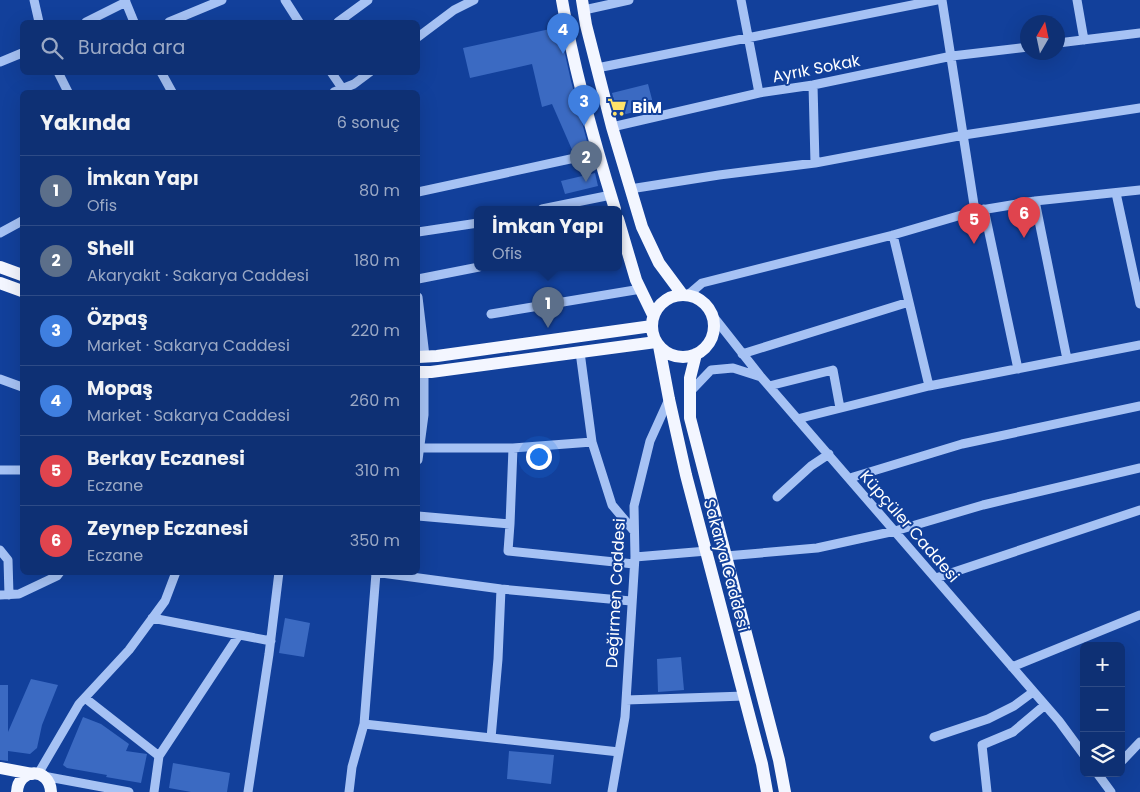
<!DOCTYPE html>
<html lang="tr">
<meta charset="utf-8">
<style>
body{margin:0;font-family:Poppins,sans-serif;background:#173879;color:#f1f3f6}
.controls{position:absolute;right:15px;bottom:15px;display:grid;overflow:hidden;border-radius:8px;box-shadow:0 5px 20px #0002}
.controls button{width:45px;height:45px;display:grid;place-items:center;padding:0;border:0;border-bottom:1px solid #2e4b86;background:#0e3074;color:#f1f3f6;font:25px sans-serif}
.compass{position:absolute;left:1020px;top:15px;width:45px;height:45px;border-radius:50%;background:#0e3074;box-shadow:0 5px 20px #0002;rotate:9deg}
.you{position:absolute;left:538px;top:456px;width:18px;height:18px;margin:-12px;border:4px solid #fff;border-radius:50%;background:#1a73e8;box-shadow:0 0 0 8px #1a73e833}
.badge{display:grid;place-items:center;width:32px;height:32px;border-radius:50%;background:#ffe269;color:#fff;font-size:16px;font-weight:700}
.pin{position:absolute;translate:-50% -41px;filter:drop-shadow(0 1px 2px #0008)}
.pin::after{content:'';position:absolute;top:26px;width:18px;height:15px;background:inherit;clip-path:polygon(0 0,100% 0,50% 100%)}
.popup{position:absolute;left:474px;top:206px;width:148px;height:65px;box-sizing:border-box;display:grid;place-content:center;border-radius:8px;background:#0e3074;filter:drop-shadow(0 1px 4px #0005);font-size:16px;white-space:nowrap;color:#9ba9c5}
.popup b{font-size:19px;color:#f1f3f6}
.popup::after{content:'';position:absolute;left:50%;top:100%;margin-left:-10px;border:10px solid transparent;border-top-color:#0e3074}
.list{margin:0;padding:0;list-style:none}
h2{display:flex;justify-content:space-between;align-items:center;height:65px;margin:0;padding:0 20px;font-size:21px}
h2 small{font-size:16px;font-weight:400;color:#9ba9c5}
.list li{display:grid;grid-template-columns:32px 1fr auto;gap:15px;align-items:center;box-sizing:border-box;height:70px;padding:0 20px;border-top:1px solid #2e4b86}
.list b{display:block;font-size:19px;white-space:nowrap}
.list p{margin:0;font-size:16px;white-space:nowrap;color:#9ba9c5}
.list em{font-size:16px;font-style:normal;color:#9ba9c5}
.icon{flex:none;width:28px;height:28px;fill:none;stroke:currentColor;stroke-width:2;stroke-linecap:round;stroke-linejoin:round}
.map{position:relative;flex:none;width:1140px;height:792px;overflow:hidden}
.search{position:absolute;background:#0e3074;box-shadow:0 5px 20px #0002;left:20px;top:20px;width:400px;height:55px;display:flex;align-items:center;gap:12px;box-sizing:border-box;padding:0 18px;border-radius:8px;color:#9ba9c5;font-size:19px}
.panel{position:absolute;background:#0e3074;box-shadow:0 5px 20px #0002;left:20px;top:90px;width:400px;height:485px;border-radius:8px}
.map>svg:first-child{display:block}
.building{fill:#3b6ac2}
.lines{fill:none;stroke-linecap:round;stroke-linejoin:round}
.minor{stroke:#a6c2f4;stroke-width:9}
.major{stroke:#f3f6ff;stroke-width:12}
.labels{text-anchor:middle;stroke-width:4;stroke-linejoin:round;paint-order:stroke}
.street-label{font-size:16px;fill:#fff;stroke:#12409b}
.poi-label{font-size:16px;font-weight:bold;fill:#fff;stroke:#12409b;text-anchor:start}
</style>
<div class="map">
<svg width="1140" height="792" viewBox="0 0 1140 792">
<rect width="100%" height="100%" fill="#12409b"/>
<!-- building -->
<path class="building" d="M559,27L571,81L589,149L573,152L552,104L542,107L532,64L470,78L463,48Z
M648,84L654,107L618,116L612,93Z
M595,173L598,186L565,194L561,181Z
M285,618L310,623L304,657L279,653Z
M681,657L684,690L658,692L657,659Z
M31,679L58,685L42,725L37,748L30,754L8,751V761L0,760V685H8V732Z
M83,717L101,724L129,744L126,751L147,754L141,783L106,777L107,775L67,768L63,765Z
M509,751L554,755L551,784L507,779Z
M173,763L230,773L227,792H191L169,788Z"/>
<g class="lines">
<!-- minor -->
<path class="minor" d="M34,0L39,22
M125,0L134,22
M285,0L299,22
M741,0L759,93
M942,0L975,211
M1077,0L1084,40
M584,10L629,0
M86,22L126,2
M169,22L222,0
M338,22L368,0
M418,37L454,10L474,0
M1058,43L1140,33
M0,62L22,53
M597,68L937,0
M58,72L68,92
M161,72L172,92
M331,72L342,88
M813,85L815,163
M334,92L354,84L370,72
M612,127L759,93L813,85L952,56L1028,47
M630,189L719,175L815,163L964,135L1140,108
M418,192L598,153
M1116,193L1140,304
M1035,201L1067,359
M542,209L611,195
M984,209L1018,369
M418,232L478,223
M0,233L22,221
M893,235L929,386
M418,279L479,267
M688,295L702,283L893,235L975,211L1035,201L1140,190
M418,297L425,356
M491,314L641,289
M713,316L761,377L1059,721L1084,755
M580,352L592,442L612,505L634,531
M742,354L909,302
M0,379L22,387
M769,386L833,370L840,408
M690,392L711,370L733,368L761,377
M797,419L929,386L1140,345
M420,448H513L592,442
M418,460L424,415V372
M0,470H22
M850,478L962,444L1140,406
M777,497L811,466L829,454
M418,516L510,524L508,551L634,564
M510,524L513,448
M0,550L8,560L9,595
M726,556L817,548L895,531L983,505L1140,468
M635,557L707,551
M374,572L501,589L631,601
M936,578L1140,510
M0,595L19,594L57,576L60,572
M152,618L271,641
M1012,667L1140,615
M85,698L159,756
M626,700L745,696
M364,724L619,752
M934,737L988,719L1014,706L1033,692
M491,738L498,659L501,589
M1121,762L1140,742
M1097,773L1111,792
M38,774L79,704L129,650L165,601L176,572
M43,776L129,792
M154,792L159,756L239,635
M248,792L269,654L279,572
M349,792L352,767L364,724L376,573
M612,792L625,717L635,557L634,506L650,441L669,399
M987,792L982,745L1013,732L1045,705"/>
<!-- major -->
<path class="major" d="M562,0C574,71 594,141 615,209
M582,0L586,25L612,127L642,227L659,263L682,294
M618,219L636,280L653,315
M0,267L22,275
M0,283L22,291
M652 326a31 31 0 1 1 62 0a31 31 0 1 1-62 0Z
M659,346L669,399L686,475L762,764L767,792
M696,354L690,378V418L779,760L785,792
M418,357L437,356L652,326
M418,372H431L656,342
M0,768L32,774
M17,792C18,767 50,767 51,792"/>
</g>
<!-- icons -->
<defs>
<g id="supermarket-bare" transform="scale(1.5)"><path d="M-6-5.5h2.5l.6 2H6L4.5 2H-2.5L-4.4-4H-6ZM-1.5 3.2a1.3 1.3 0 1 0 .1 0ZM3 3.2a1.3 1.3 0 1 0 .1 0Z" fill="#ffe269" stroke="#12409b" stroke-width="2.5" paint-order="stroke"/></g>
</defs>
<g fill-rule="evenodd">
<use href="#supermarket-bare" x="617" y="107"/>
</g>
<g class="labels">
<!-- street labels -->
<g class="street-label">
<text transform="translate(816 68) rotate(-11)" y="6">Ayrık Sokak</text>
<text transform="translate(910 526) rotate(49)" y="6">Küpçüler Caddesi</text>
<text transform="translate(727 565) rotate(75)" y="6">Sakarya Caddesi</text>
<text transform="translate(615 593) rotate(-87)" y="6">Değirmen Caddesi</text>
</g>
<!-- poi labels -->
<g class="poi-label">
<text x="632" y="113">BİM</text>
</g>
</g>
</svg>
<div class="controls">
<button>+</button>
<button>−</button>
<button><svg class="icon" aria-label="layers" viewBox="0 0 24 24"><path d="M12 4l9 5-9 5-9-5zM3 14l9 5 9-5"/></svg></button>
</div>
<svg class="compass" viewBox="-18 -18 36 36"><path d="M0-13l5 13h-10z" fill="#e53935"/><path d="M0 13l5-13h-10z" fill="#9ba9c5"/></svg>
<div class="you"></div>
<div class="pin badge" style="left:548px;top:328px;background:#5c6f8a">1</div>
<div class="popup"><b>İmkan Yapı</b>Ofis</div>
<div class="pin badge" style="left:586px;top:182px;background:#5c6f8a">2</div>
<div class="pin badge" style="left:584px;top:126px;background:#3f7fe0">3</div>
<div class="pin badge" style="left:563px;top:54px;background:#3f7fe0">4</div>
<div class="pin badge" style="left:974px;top:244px;background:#e0444e">5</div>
<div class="pin badge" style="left:1024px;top:238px;background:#e0444e">6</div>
<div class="search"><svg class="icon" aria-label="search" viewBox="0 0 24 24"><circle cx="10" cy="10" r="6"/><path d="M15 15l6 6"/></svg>Burada ara</div>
<section class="panel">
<h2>Yakında<small>6 sonuç</small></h2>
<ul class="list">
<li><span class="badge" style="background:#5c6f8a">1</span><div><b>İmkan Yapı</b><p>Ofis</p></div><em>80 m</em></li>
<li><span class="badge" style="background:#5c6f8a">2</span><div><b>Shell</b><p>Akaryakıt · Sakarya Caddesi</p></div><em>180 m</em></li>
<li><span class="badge" style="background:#3f7fe0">3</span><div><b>Özpaş</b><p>Market · Sakarya Caddesi</p></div><em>220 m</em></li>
<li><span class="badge" style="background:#3f7fe0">4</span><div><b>Mopaş</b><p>Market · Sakarya Caddesi</p></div><em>260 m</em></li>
<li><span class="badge" style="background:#e0444e">5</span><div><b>Berkay Eczanesi</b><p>Eczane</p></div><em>310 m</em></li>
<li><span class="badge" style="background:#e0444e">6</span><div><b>Zeynep Eczanesi</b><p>Eczane</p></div><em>350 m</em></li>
</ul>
</section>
</div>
